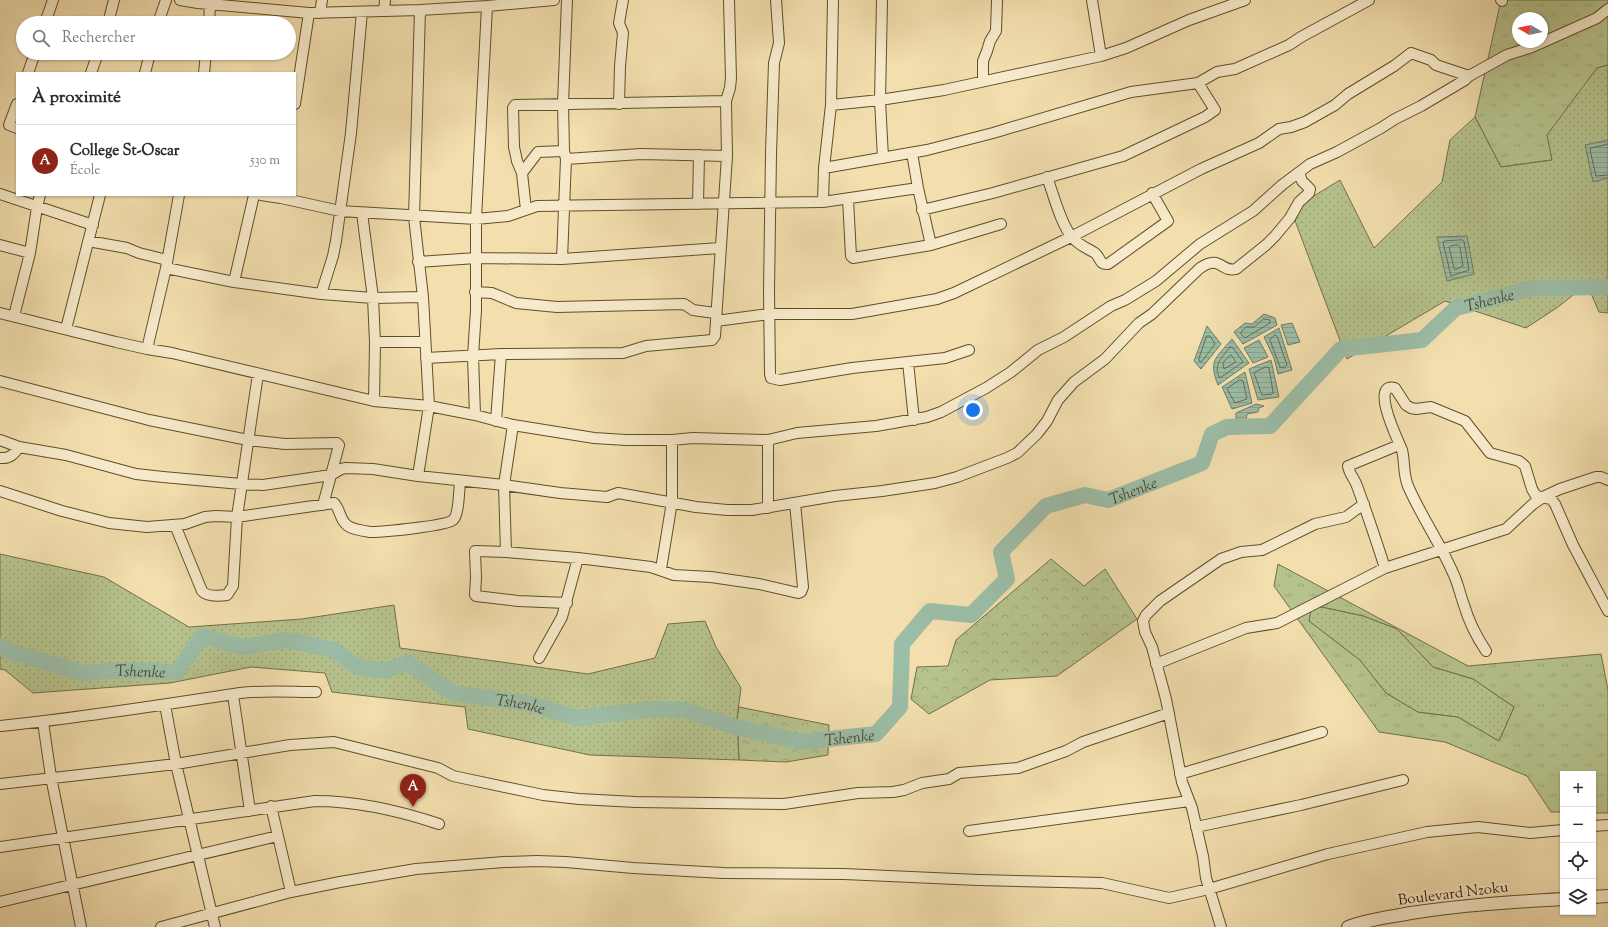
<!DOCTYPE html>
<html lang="fr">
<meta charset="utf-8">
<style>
body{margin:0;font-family:"Sorts Mill Goudy",serif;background:#f2f2f3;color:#2b2b33}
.controls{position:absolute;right:12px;bottom:12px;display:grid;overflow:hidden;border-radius:0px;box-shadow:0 1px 3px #0004}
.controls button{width:36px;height:36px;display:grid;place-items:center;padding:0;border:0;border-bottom:1px solid #e1e1e2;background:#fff;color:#2b2b33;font:20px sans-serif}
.compass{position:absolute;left:1512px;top:12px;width:36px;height:36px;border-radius:50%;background:#fff;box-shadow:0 1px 3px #0004;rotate:279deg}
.you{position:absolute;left:973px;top:410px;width:14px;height:14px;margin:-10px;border:3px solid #fff;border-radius:50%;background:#1a73e8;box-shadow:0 0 0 6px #1a73e833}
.badge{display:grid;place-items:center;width:26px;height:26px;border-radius:50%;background:#8f2418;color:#fff;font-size:13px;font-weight:700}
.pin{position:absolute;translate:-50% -33px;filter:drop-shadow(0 1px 2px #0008)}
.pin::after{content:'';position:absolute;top:21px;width:14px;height:12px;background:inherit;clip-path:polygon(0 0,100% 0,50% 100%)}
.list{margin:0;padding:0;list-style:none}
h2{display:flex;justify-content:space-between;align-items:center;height:52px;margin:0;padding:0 16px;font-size:17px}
h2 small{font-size:13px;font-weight:400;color:#7c7c81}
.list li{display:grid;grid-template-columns:26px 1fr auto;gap:12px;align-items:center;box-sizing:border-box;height:72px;padding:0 16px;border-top:1px solid #e1e1e2}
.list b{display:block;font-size:15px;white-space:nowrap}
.list p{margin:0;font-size:13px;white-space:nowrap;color:#7c7c81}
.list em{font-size:13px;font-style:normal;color:#7c7c81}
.icon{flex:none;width:22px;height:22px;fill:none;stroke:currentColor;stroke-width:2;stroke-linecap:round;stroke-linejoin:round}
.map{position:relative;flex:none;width:1608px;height:927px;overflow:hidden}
.search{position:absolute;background:#fff;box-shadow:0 1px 3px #0004;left:16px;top:16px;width:280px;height:44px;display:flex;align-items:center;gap:10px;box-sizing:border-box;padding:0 14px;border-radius:22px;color:#7c7c81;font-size:15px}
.panel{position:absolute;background:#fff;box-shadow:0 1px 3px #0004;left:16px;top:72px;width:280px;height:124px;border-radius:0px}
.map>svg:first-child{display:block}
.grass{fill:url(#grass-tufts);stroke:#727048;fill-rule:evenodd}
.forest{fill:url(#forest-crowns);stroke:#727048}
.park{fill:url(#park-dots);stroke:#727048}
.water{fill:url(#water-rules);stroke:#707d65}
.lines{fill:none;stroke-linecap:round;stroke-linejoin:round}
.shore{stroke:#666d54;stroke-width:1}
.river{stroke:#9cbda7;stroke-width:16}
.minor-casing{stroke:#604e2c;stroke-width:12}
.tertiary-casing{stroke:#604e2c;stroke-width:14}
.minor{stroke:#f7eaca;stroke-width:10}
.tertiary{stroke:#f7eaca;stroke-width:12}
.labels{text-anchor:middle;stroke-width:4;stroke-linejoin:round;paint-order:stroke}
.street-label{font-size:15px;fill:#2f1d01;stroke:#f7eaca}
.water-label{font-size:16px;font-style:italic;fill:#504d33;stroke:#f7eaca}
</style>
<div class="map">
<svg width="1608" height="927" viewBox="0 0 1608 927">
<defs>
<pattern id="grass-tufts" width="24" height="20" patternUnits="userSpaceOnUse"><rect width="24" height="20" fill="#b6c38e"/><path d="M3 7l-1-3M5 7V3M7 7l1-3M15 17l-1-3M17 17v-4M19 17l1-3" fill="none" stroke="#9da779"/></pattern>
<pattern id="forest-crowns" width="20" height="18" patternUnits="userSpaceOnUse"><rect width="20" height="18" fill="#b6c38e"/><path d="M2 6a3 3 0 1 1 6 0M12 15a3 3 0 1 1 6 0" fill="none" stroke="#9da779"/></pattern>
<pattern id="park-dots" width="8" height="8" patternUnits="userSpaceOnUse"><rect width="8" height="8" fill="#b6c38e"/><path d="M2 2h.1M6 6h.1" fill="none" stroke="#9da779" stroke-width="1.8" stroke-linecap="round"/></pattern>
<pattern id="water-rules" width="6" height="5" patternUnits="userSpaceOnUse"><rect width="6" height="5" fill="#9cbda7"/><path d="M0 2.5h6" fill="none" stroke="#87a28e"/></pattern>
</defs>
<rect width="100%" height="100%" fill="#f3dfae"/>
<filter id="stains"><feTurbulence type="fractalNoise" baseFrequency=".005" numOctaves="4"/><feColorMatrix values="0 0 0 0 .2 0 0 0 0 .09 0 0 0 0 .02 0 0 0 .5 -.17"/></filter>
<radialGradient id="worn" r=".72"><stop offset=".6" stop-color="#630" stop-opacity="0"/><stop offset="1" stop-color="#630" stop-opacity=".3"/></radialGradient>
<!-- grass -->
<path class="grass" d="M1501,0H1608V65L1597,68L1552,160L1501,167L1475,117ZM1518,18H1542V42H1518Z
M1278,564L1468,666L1601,654L1608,690V813H1593V774H1563V812H1551L1527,776L1445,742L1379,732L1274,586ZM1312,607L1326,608L1363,616L1397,629L1433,667L1473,679L1514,707L1499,741L1458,717L1418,712L1386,693L1360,660L1309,621Z"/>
<!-- forest -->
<path class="forest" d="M1051,559L1084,586L1105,569L1137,619L1057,676L990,680L929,714L911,699L917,667L948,666L956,640Z
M739,707L829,725L828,755L786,762L739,760L737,718Z"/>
<!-- park -->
<path class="park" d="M1608,65V313L1599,312L1587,284L1558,307L1526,328L1445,301L1347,359L1291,210L1340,180L1374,248L1442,182L1450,140L1475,117L1501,167L1552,160L1547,135L1597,68Z
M0,554L104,577L189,627L302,619L394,605L400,648L588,674L655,658L668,624L705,621L716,647L741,688L737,718L739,760L590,755L468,729L465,707L332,692L325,673L251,667L170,683L33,693L5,670L0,669Z
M1312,606L1326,608L1363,616L1397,629L1433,667L1473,679L1514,707L1499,741L1458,717L1418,712L1386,693L1360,660L1309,621Z"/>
<!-- water -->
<path class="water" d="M1608,140V178L1593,182L1585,145Z
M1467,236L1474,274L1447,281L1437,237Z
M1264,314L1275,318L1277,325L1243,344L1234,332L1245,323L1252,324Z
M1292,323L1300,342L1288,345L1281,325Z
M1207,326L1221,344L1201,369L1194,361Z
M1279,328L1292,370L1278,374L1274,358L1264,337Z
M1232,339L1249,363L1218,385C1208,360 1216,358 1232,339Z
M1259,340L1268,357L1253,363L1244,348Z
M1271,360L1279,397L1258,400L1249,369Z
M1245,372L1252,403L1232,409L1222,387Z
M1256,404L1264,406L1259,408L1258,412L1247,414L1246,421L1236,420V413Z"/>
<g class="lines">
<!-- shore -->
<path class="shore" d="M1608,144L1591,148L1590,150L1596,176L1608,175
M1462,240L1464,241L1469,270L1451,276L1443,242L1445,241Z
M1458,245L1460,247L1463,266L1455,270L1454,268L1449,247L1451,246Z
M1264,319L1270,320V323L1245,338L1241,334V332L1246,327H1254Z
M1275,335L1277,336L1287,365L1283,368L1280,367L1270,340Z
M1207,336H1210L1215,344L1202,361L1200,362L1199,359Z
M1230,347L1233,348L1243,362L1220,378C1212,366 1223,356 1230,347Z
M1231,355L1236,362L1224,369L1223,363Z
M1266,367L1269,368L1273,392L1272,394L1262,395L1254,373Z
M1240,380L1243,381L1247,399L1235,403L1227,389Z"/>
<!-- river -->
<path class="river" id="s1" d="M0,646L9,651L83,673L120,670L177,672L202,636L243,647L287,640L334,650L358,667L384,671L408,663L453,693L526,703L577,718L654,709L685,710L732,726L801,742L876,734L900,707L902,644L930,611L971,615L1007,579L1001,552L1046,506L1085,495L1108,500L1202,463L1212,434L1227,427L1270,426L1341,349L1422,340L1456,308L1534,288L1608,287"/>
<!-- minor casing -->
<g class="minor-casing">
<path id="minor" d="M180,0L198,3L309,13L420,10L487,6L554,0
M729,0L731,78L730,88L726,101L727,156L716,321L769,314H852L937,299L954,293L1071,237L1201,169L1259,143L1279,129L1291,127L1305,122L1335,105L1348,94L1394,66L1411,53L1431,60L1436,65L1469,76
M776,0L779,43L774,63L771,153L769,291L770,374L771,378L780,380L852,368L945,358L969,350
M882,0L880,100L883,158
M1092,0L1101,56
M1501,0L1502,1
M384,11L385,0
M320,13L322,0
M45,23L53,0
M108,23L114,0
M158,23L166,0
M209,23L210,4
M28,73L35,53
M91,73L98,53
M145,73L150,53
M204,73L206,53
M983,81V61L987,51L990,41L996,31L997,0
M1198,83L1217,72L1235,69L1289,45L1301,37L1369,0
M17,104L9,125L17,128
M295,104L309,13
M619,104L620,66L623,33L619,23L623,0
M831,105L880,100L944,90L1101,56L1126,48L1189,20L1245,0
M566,159L641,154L727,156
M824,168L927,150L993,133L1131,92L1198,83L1215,110L1205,117L1123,156L993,193L922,210
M522,173L538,152L564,151
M1047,177C1053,193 1061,225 1072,237C1078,245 1087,248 1095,253C1101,258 1099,265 1108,264L1168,221L1152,193
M0,194L93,225
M261,195L281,198V195
M281,198L340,211L476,219L508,216L537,206L823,202L918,188
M848,199L851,256L853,258L931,245L918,188L912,153
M823,202L824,168L831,105L833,0
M698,204L699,155
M526,210L522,173L517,161L514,147L513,108L515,105L726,101
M362,213L373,298L375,342L374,401
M88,241L127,248L139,253L167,260
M0,245L30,253
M931,245L1001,224
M562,259L566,159L564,151L563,104L567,0
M418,262L476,258L562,259L720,248
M166,268L234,282L321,294L373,298L423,297
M234,282L254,195
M475,292L492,293L516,303L557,307L684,304L693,310L715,313
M321,294L333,256L336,241L351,133L362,12
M0,313L116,342L147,349L172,353L357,397L374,401L429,406L475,415L513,425L594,438L626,440H672L693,438L768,440L797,433L876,426L927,417L941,412L986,388L1011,372L1038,350L1064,337L1111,306L1125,300L1156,281L1200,244L1253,211L1282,185L1310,164L1337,152L1381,128L1395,119L1421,106L1465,80L1469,76L1507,55L1532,47L1597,18L1608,9
M14,316L30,253L37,207L40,195
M66,329L100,195
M375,342H425
M147,349L166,268L179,195
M426,358L501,354L623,353L646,346L712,340L715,336L716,321
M908,362L914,420
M0,381L149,420L248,440L285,444L337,443L339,445L323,505
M475,415L473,356L476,310V219L487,6
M496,421L501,354
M0,440L19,447L66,455L136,474L163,477L241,484L263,485L331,475L341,469L346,468L373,469L418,476L504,485L560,493L607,497L618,493L696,507L727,510H752L835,496L882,491L935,483L957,477L1007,458L1017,453L1037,434L1047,421L1058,400L1074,382L1105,359L1139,323L1152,314L1200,268C1221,254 1221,273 1236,269L1266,245L1275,236L1290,218L1299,202L1309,193L1310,189L1302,181L1299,173
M0,458C10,459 14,454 19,447
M418,476L429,406L423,297L414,217L420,10
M0,491L62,511L109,523L147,527L185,524L205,517L216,516L237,517L334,503C341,510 339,520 348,526C354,530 364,531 371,532C383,532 446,526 453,520C459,515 459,490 460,482
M768,508V440
M175,525L202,591C207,597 219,596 227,595L233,586L237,517L258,374
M506,552L504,485L513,425
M1385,568C1376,540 1367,513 1357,486C1355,479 1349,474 1348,466L1399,445
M661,569L672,502V440
M567,603L518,601L476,596L475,595L476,578L475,551L506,552L578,558L651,567L674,575L711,577L759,584L798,593L801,592L803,587L795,503
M1486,651C1476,636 1469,622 1464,605C1460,594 1458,583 1453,573C1440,543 1421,516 1408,486C1403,474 1405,462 1402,450C1399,442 1369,382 1395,388L1406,405L1411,408L1416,409L1431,407L1465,421L1490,453L1519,461L1525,466L1532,489L1536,496L1551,499L1555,504L1573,545L1608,611
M539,658L562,617L578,558
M1156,664L1246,628L1277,623L1385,568L1506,529L1533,504L1545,496L1560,489L1596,477H1601L1608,480
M233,695L250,811
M165,705L176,764L215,927
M43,722L51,777L81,927
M0,726C81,718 160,705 240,693C265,690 291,692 316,692
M1180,774L1322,732
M0,784L176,764L290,745L334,742L438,768L453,776L543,795L579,799L636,802L784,804L858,793L893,792L904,790L922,783L949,779L959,773L1018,768L1066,751L1083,742L1169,713
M271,806L291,892
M1593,826L1608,825
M1196,827L1301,805L1403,780
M969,831L1189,801
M0,847L315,801C356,801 400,811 439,824
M0,902L278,836
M161,927L291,892L340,882L416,869L504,862L537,861L566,862L633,868L723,873L844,874L978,880L1102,883L1169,898L1209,889L1328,854L1427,832L1478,827L1530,833L1563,830
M1221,927L1206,878L1203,856L1192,808L1182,782L1166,699L1152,647L1145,632L1143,621L1146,615L1160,601L1221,559L1241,552L1262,550L1315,524L1346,517L1364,504"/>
</g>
<!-- tertiary casing -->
<g class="tertiary-casing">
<path id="tertiary" d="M1593,897L1608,896
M1348,927C1368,919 1390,917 1411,913C1462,905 1512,902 1563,899"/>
</g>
<!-- minor -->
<use href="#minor" class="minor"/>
<!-- tertiary -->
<use href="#tertiary" class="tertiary"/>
</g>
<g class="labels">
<!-- street labels -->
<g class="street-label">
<text transform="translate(1453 893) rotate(-7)" y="5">Boulevard Nzoku</text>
</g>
<!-- water labels -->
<g class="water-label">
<text dy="6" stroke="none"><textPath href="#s1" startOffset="1776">Tshenke</textPath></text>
<text dy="6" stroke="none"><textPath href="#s1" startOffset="1344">Tshenke</textPath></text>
<text dy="6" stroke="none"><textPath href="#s1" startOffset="145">Tshenke</textPath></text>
<text dy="6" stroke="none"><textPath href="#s1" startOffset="564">Tshenke</textPath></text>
<text dy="6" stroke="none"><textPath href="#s1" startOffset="900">Tshenke</textPath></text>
</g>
</g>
<rect width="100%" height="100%" filter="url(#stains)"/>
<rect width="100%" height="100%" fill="url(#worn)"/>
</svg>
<div class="controls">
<button>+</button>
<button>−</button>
<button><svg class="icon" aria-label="locate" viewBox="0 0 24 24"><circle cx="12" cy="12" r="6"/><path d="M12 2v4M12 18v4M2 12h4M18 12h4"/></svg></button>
<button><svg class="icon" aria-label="layers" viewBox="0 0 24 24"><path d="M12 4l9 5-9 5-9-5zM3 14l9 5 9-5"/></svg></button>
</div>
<svg class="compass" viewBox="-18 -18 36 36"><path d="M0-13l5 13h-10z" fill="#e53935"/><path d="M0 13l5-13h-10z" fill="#7c7c81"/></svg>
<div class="you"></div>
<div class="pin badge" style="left:413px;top:807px">A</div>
<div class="search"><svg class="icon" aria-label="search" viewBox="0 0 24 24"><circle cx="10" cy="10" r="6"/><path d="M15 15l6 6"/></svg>Rechercher</div>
<section class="panel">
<h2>À proximité<small></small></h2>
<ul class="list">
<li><span class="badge">A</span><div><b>College St-Oscar</b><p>École</p></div><em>530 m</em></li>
</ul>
</section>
</div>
